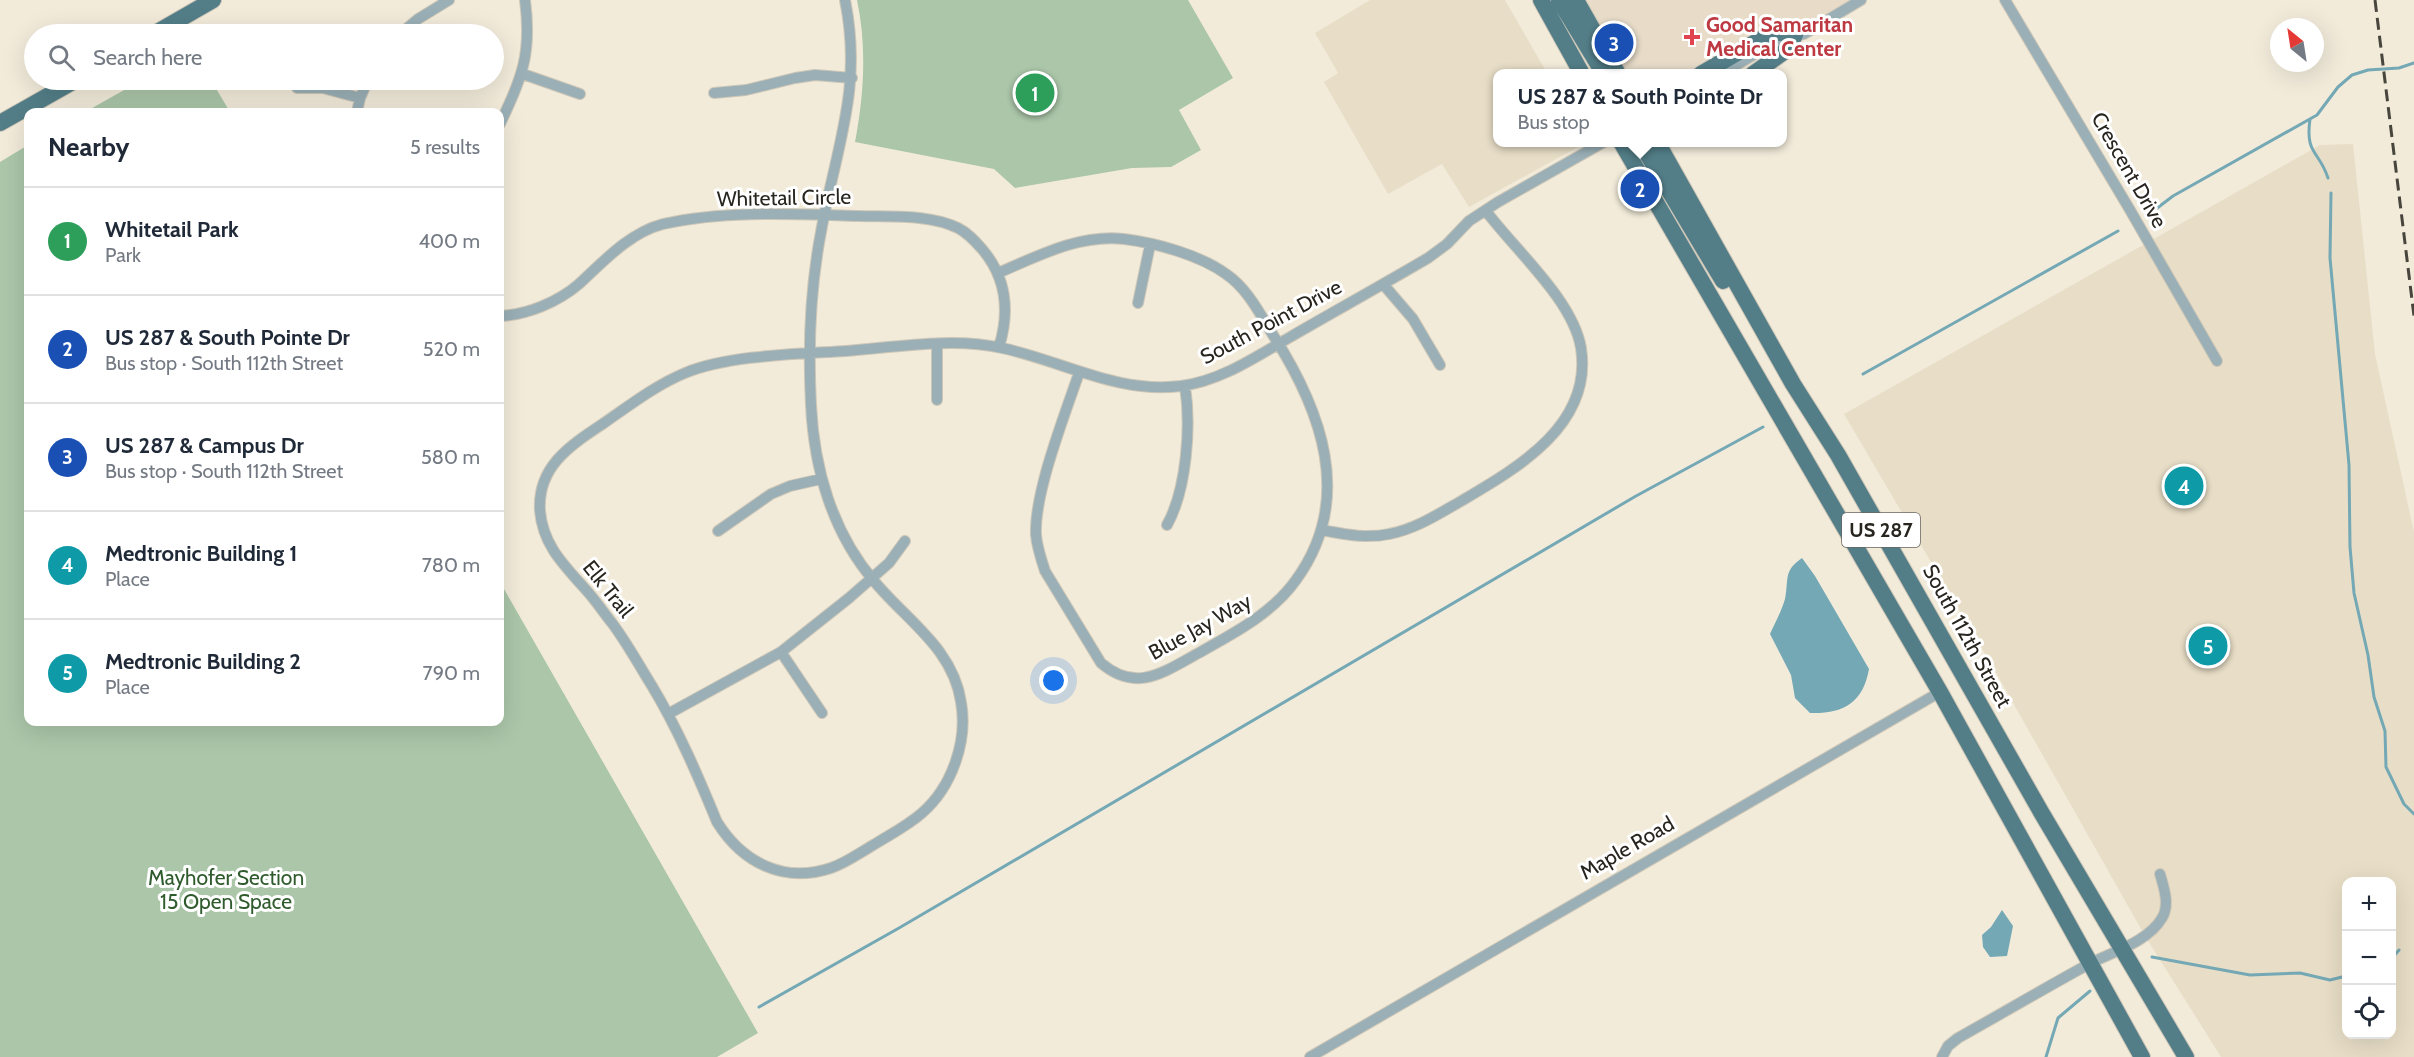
<!DOCTYPE html>
<meta charset="utf-8">
<style>
body{margin:0;font-family:Cabin,sans-serif;background:#f2f2f3;color:#1f2937}
.controls{position:absolute;right:18px;bottom:18px;display:grid;overflow:hidden;border-radius:12px;box-shadow:0 6px 24px #0002}
.controls button{width:54px;height:54px;display:grid;place-items:center;padding:0;border:0;border-bottom:2px solid #e0e1e3;background:#fff;color:#1f2937;font:30px sans-serif}
.compass{position:absolute;left:2270px;top:18px;width:54px;height:54px;border-radius:50%;background:#fff;box-shadow:0 6px 24px #0002;rotate:330deg}
.you{position:absolute;left:1054px;top:681px;width:21px;height:21px;margin:-15px;border:4px solid #fff;border-radius:50%;background:#1a73e8;box-shadow:0 0 0 9px #1a73e833}
.badge{display:grid;place-items:center;width:39px;height:39px;border-radius:50%;background:#1a73e8;color:#fff;font-size:20px;font-weight:700}
.pin{position:absolute;translate:-50% -50%;border:3px solid #fff;box-shadow:0 2px 6px #0006}
.popup{position:absolute;left:1493px;top:69px;width:294px;height:78px;box-sizing:border-box;display:grid;place-content:center;border-radius:12px;background:#fff;filter:drop-shadow(0 2px 4px #0005);font-size:20px;white-space:nowrap;color:#747a83}
.popup b{font-size:22px;color:#1f2937}
.popup::after{content:'';position:absolute;left:50%;top:100%;margin-left:-12px;border:12px solid transparent;border-top-color:#fff}
.list{margin:0;padding:0;list-style:none}
h2{display:flex;justify-content:space-between;align-items:center;height:78px;margin:0;padding:0 24px;font-size:26px}
h2 small{font-size:20px;font-weight:400;color:#747a83}
.list li{display:grid;grid-template-columns:39px 1fr auto;gap:18px;align-items:center;box-sizing:border-box;height:108px;padding:0 24px;border-top:2px solid #e0e1e3}
.list b{display:block;font-size:22px;white-space:nowrap}
.list p{margin:0;font-size:20px;white-space:nowrap;color:#747a83}
.list em{font-size:20px;font-style:normal;color:#747a83}
.icon{flex:none;width:33px;height:33px;fill:none;stroke:currentColor;stroke-width:2;stroke-linecap:round;stroke-linejoin:round}
.map{position:relative;flex:none;width:2414px;height:1057px;overflow:hidden}
.search{position:absolute;background:#fff;box-shadow:0 6px 24px #0002;left:24px;top:24px;width:480px;height:66px;display:flex;align-items:center;gap:15px;box-sizing:border-box;padding:0 21px;border-radius:33px;color:#747a83;font-size:22px}
.panel{position:absolute;background:#fff;box-shadow:0 6px 24px #0002;left:24px;top:108px;width:480px;height:618px;border-radius:12px}
.map>svg:first-child{display:block}
.built{fill:#e8dec7;fill-rule:evenodd}
.medical{fill:#e8dcc9}
.green{fill:#abc6a9}
.water{fill:#74a8b5}
.lines{fill:none;stroke-linecap:round;stroke-linejoin:round}
.stream{stroke:#74a8b5;stroke-width:3}
.minor-casing{stroke:#cec7b8;stroke-width:12}
.primary-casing{stroke:#cec7b8;stroke-width:18}
.minor{stroke:#9ab0b6;stroke-width:10}
.primary{stroke:#537e88;stroke-width:16}
.rail{stroke:#48453d;stroke-width:3;stroke-dasharray:12 6;stroke-linecap:butt}
.health-dot{fill:#e0444e;stroke:#fff;stroke-width:2}
.labels{text-anchor:middle;stroke-width:6;stroke-linejoin:round;paint-order:stroke}
.shield{fill:#fff;stroke:#686662;stroke-width:1.5}
.shield-label{font-size:20px;font-weight:bold;fill:#28251f}
.health-label{font-size:21px;font-weight:bold;fill:#be3a42;stroke:#fff;text-anchor:start}
.street-label{font-size:21px;fill:#28251f;stroke:#fff}
.park-label{font-size:21px;fill:#305b2d;stroke:#fff}
</style>
<div class="map">
<svg width="2414" height="1057" viewBox="0 0 2414 1057">
<rect width="100%" height="100%" fill="#f2ebda"/>
<!-- built -->
<path class="built" d="M1370,0H1505L1547,73L1498,74V142L1585,143L1469,207L1442,164L1388,194L1324,82L1338,73L1315,33Z
M2353,144L2375,354L2414,532V1057H2221L2145,936L1995,671L1844,414L2320,145ZM2346,882H2392V1034H2346Z"/>
<!-- medical -->
<path class="medical" d="M1575,0H1861L1721,74L1617,73Z"/>
<!-- green -->
<path class="green" d="M857,0H1188L1233,78L1179,110L1201,150L1171,167L1132,168L1015,188L994,169L855,142C864,95 867,47 857,0Z
M142,80H211L230,112H85Z
M28,145V722H500V582L758,1033L717,1057H0V162Z"/>
<!-- water -->
<path class="water" d="M1802,558L1815,576L1869,669C1863,703 1843,714 1810,713L1795,698L1791,675L1770,634C1775,623 1782,610 1785,599C1789,579 1783,571 1802,558Z
M2002,910L2013,926L2007,956L1990,957L1983,947L1982,935L1991,927Z"/>
<g class="lines">
<!-- stream -->
<path class="stream" d="M2310,119C2305,155 2319,150 2328,178
M2331,193L2330,258L2349,465L2350,547L2354,593L2368,655L2374,697L2385,731L2386,767L2404,804L2414,814
M2152,212L2173,196L2317,115L2338,87L2352,75L2368,70L2399,68L2414,63
M1863,374L2118,231
M2152,957L2250,975L2300,973L2330,980L2346,976
M2392,958L2399,950
M759,1007L899,928L1636,496L1763,427
M2046,1057L2058,1018L2090,991"/>
<!-- minor casing -->
<g class="minor-casing">
<path id="minor" d="M845,0C863,89 836,147 821,232C810,289 808,347 811,405C814,468 832,532 874,581C906,620 953,648 961,702C968,741 952,787 922,813C907,826 891,834 875,844C861,852 846,863 831,868C783,884 742,862 717,822C698,776 678,729 652,686C639,665 627,643 612,623C604,613 596,601 587,591C565,566 543,546 540,511C537,466 571,445 604,423C630,405 656,385 685,373C728,355 799,354 846,351C896,347 953,337 1002,348C1063,361 1117,394 1181,386C1221,381 1257,356 1292,336C1337,310 1382,285 1428,258L1447,244L1469,221L1498,202L1604,142
M2005,0L2130,210L2217,361
M400,34L418,19L449,0
M523,74L580,94
M1721,74L1781,39L1804,34L1861,0
M297,88H323L360,98
M714,93L746,90L795,78L815,75L852,78
M357,112L360,98L368,80
M500,124C522,77 532,54 525,0
M998,273C1038,256 1079,234 1124,239C1156,243 1200,255 1226,274C1247,288 1260,314 1273,335C1321,410 1355,499 1296,580C1271,615 1232,634 1195,655C1161,674 1135,692 1101,663L1045,571C1041,559 1037,547 1036,535C1034,493 1065,414 1079,373
M1383,284L1413,319L1440,365
M1138,303L1150,245
M500,316C527,315 558,302 579,284C604,261 629,233 663,224C725,210 796,214 859,216C891,217 929,214 958,228C968,233 975,241 982,249C1006,277 1010,311 999,347
M937,400V344
M1167,525C1187,489 1191,426 1185,386
M1321,530C1344,534 1366,539 1389,534C1416,529 1440,513 1463,500C1519,467 1593,424 1581,348C1573,300 1515,250 1486,211
M718,531L771,494L790,486L821,479
M781,652L822,713
M668,714L781,652L849,598L889,563L905,541
M1310,1057L1940,692
M1942,1057L1948,1046L1958,1038C2001,1014 2045,988 2089,964C2112,952 2148,942 2162,918C2170,905 2164,888 2160,874"/>
</g>
<!-- primary casing -->
<g class="primary-casing">
<path id="primary" d="M1541,0L1582,74
M1559,0L1604,74
M1576,0L1618,74
M154,34L213,0
M1701,74L1773,32L1795,35L1788,49L1753,74
M0,123L76,80
M1621,142L1940,692L2142,1057
M1636,142L1641,144L1723,281
M1657,142L1793,384L1838,455L2041,812L2186,1057"/>
</g>
<!-- minor -->
<use href="#minor" class="minor"/>
<!-- primary -->
<use href="#primary" class="primary"/>
<!-- rail -->
<path class="rail" d="M2375,0L2414,316"/>
</g>
<!-- markers -->
<path class="health-dot" d="M1689 28h6v6h6v6h-6v6h-6v-6h-6v-6h6z"/>
<g class="labels">
<!-- shield labels -->
<rect class="shield" x="1842" y="513" width="78" height="34" rx="4.5"/>
<g class="shield-label">
<text x="1881" y="537">US 287</text>
</g>
<!-- health labels -->
<g class="health-label">
<text x="1706" y="32">Good Samaritan<tspan x="1706" dy="24">Medical Center</tspan></text>
</g>
<!-- street labels -->
<g class="street-label">
<text transform="translate(2129 170) rotate(60)" y="7">Crescent Drive</text>
<text transform="translate(784 198) rotate(-1)" y="7">Whitetail Circle</text>
<text transform="translate(1271 322) rotate(-28)" y="7">South Point Drive</text>
<text transform="translate(608 589) rotate(51)" y="7">Elk Trail</text>
<text transform="translate(1200 627) rotate(-29)" y="7">Blue Jay Way</text>
<text transform="translate(1967 636) rotate(61)" y="7">South 112th Street</text>
<text transform="translate(1627 848) rotate(-30)" y="7">Maple Road</text>
</g>
<!-- park labels -->
<g class="park-label">
<text x="226" y="885">Mayhofer Section<tspan x="226" dy="24">15 Open Space</tspan></text>
</g>
</g>
</svg>
<div class="controls">
<button>+</button>
<button>−</button>
<button><svg class="icon" aria-label="locate" viewBox="0 0 24 24"><circle cx="12" cy="12" r="6"/><path d="M12 2v4M12 18v4M2 12h4M18 12h4"/></svg></button>
</div>
<svg class="compass" viewBox="-18 -18 36 36"><path d="M0-13l5 13h-10z" fill="#e53935"/><path d="M0 13l5-13h-10z" fill="#747a83"/></svg>
<div class="you"></div>
<div class="pin badge" style="left:1035px;top:93px;background:#2e9e5b">1</div>
<div class="pin badge" style="left:1640px;top:189px;background:#1a4fb4">2</div>
<div class="popup"><b>US 287 &amp; South Pointe Dr</b>Bus stop</div>
<div class="pin badge" style="left:1614px;top:43px;background:#1a4fb4">3</div>
<div class="pin badge" style="left:2184px;top:486px;background:#0f9aa8">4</div>
<div class="pin badge" style="left:2208px;top:646px;background:#0f9aa8">5</div>
<div class="search"><svg class="icon" aria-label="search" viewBox="0 0 24 24"><circle cx="10" cy="10" r="6"/><path d="M15 15l6 6"/></svg>Search here</div>
<section class="panel">
<h2>Nearby<small>5 results</small></h2>
<ul class="list">
<li><span class="badge" style="background:#2e9e5b">1</span><div><b>Whitetail Park</b><p>Park</p></div><em>400 m</em></li>
<li><span class="badge" style="background:#1a4fb4">2</span><div><b>US 287 &amp; South Pointe Dr</b><p>Bus stop · South 112th Street</p></div><em>520 m</em></li>
<li><span class="badge" style="background:#1a4fb4">3</span><div><b>US 287 &amp; Campus Dr</b><p>Bus stop · South 112th Street</p></div><em>580 m</em></li>
<li><span class="badge" style="background:#0f9aa8">4</span><div><b>Medtronic Building 1</b><p>Place</p></div><em>780 m</em></li>
<li><span class="badge" style="background:#0f9aa8">5</span><div><b>Medtronic Building 2</b><p>Place</p></div><em>790 m</em></li>
</ul>
</section>
</div>
